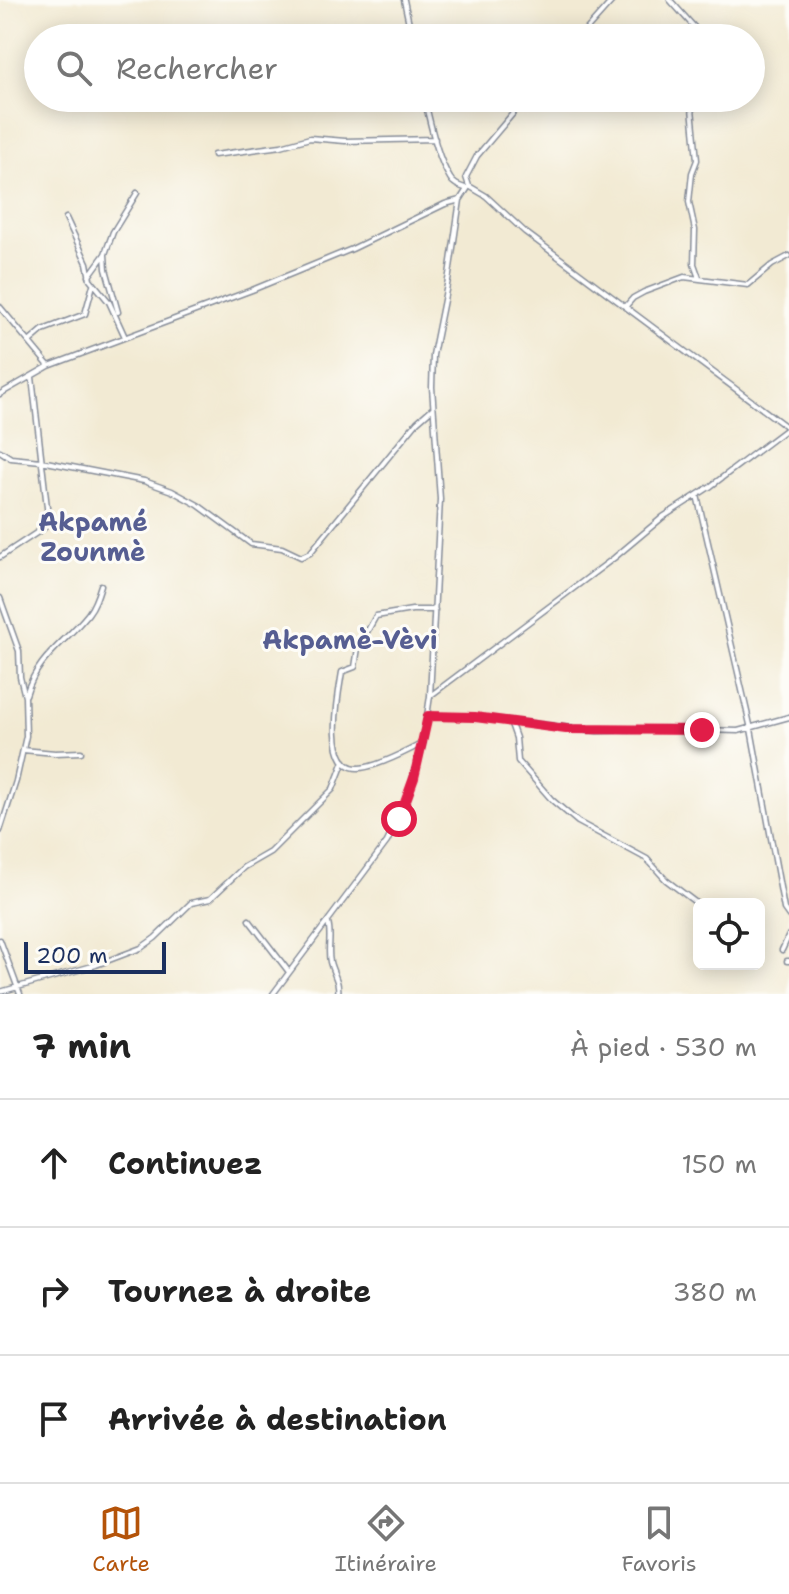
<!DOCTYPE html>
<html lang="fr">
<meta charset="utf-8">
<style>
body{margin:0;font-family:"Shantell Sans",sans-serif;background:#f2f2f2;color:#222}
.controls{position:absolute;right:24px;bottom:24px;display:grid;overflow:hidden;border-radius:12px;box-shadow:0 4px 20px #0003}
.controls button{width:72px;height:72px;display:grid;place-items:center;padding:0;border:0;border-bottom:2px solid #e0e0e0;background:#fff;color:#222;font:40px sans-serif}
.scale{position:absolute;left:24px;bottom:20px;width:142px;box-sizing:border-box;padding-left:8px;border:4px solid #1b2f5e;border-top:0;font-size:22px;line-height:28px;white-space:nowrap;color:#1b2f5e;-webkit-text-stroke:6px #fdfcf7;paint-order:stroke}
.stop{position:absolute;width:24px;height:24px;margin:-18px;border:6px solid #e11d48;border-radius:50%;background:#fff}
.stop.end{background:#e11d48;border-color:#fff;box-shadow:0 2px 8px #0008}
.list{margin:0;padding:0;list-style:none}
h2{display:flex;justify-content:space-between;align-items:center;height:104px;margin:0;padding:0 32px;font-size:34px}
h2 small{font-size:26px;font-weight:400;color:#767676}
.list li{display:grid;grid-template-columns:52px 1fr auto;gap:24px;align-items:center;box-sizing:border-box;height:128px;padding:0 32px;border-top:2px solid #e0e0e0}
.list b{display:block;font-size:30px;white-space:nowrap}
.list em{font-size:26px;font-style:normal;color:#767676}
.icon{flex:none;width:44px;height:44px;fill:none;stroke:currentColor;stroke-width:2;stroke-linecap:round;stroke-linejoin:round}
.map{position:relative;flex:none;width:789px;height:994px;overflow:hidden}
.search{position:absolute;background:#fff;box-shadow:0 4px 20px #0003;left:24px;right:24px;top:24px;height:88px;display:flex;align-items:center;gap:20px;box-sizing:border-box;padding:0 28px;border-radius:44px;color:#767676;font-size:30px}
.sheet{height:488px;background:#fff}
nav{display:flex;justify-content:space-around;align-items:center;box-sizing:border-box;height:112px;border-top:2px solid #e0e0e0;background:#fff;font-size:22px;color:#767676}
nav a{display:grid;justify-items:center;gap:4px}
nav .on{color:#b45309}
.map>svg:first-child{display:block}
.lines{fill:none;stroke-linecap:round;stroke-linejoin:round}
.street-casing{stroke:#868c98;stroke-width:7}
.street{stroke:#fff;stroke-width:4}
.route{stroke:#e11d48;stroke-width:10}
.labels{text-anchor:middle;stroke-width:6;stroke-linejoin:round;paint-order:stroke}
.quarter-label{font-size:26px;font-weight:bold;fill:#565e92;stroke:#fdfcf7}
</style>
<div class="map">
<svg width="789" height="994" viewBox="0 0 789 994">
<rect width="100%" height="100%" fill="#fdfcf7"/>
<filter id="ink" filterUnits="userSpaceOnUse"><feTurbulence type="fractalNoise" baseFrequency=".0125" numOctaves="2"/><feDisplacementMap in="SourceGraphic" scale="16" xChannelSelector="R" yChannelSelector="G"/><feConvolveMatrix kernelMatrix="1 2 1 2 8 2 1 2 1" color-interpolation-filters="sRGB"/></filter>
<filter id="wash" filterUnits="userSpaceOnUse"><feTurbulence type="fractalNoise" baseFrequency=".006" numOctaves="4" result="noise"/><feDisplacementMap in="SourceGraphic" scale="32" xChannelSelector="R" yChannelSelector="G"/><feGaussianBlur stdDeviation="1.8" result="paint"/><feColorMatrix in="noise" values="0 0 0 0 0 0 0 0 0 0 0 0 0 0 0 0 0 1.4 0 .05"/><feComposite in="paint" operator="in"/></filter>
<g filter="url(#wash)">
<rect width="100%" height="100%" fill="#f2ead3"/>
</g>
<g filter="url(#ink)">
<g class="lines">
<!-- street casing -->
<g class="street-casing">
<path id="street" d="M404,0L412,38
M670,0L704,38
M579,38L613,0
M691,38L694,27
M424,98C431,124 436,155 450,178C453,184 459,186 465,188
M691,98L697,160L692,173L689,202L695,230L694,264L699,278
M214,155L281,146L310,138L345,141L435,139
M469,186L486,196L525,232L788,428
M66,218L87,263L90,279L109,302L125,337
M105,255L106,269L118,312
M89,276L105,254L113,232L137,193
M626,306L633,298L644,292L684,277L748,285L772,265L789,256
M0,307L49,366
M29,342L43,330L85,314L93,285
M0,394L49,366L252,290L352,249L445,204L460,200
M0,451L11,458L41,461L144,481L172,491L198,505L251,544L282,548L301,557L310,553L417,422L433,408
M697,495L751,729L784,909L789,916
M0,557L44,528L48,516L32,377
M0,598L19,651L20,677L25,697L26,736L16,781L0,831
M26,695C37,657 65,643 88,614C95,605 98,595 101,585
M430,696L614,558L663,517L711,486L789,427
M428,716L475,717L597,731L667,729L738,731L789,717
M510,721L516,738L518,761L552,800L578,822L647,859L666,880L699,905
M423,743C408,751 375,768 358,768C323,768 339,691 342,672L355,667L358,648L376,616L412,610H435
M23,750L55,753L81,752
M249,920L289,972
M328,923C332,936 327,949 330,962C333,974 340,982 338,994
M0,940L20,994
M782,950L789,935
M787,961H789
M0,992L96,965L141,948L155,938L191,903L210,899L244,867L270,852L333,789L344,761
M273,994L387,842L406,803L423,743L430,696L440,499L432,387L433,355L449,275L460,200L469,186L466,177L477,156L526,98"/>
</g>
<!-- street -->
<use href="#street" class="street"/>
</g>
</g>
<g class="lines" filter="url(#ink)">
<!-- route -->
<path class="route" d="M399,819L414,778L428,716L475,717L566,729L702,730"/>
</g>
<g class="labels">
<!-- quarter labels -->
<g class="quarter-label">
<text x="93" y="531">Akpamé<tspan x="93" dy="30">Zounmè</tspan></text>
<text x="350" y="649">Akpamè-Vèvi</text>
</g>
</g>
</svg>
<div class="controls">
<button><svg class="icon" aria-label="locate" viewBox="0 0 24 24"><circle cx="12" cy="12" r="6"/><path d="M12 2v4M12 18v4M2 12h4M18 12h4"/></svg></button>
</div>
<div class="scale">200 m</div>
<div class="stop" style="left:399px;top:819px"></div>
<div class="stop end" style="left:702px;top:730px"></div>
<div class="search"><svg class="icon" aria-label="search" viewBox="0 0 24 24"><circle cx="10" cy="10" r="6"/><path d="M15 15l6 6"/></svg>Rechercher</div>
</div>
<section class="sheet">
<h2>7 min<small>À pied · 530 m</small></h2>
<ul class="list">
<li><svg class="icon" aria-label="ahead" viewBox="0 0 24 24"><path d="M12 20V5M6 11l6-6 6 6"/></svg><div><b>Continuez</b></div><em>150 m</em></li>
<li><svg class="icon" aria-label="right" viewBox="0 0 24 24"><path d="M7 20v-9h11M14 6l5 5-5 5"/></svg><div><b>Tournez à droite</b></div><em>380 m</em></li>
<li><svg class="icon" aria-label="arrive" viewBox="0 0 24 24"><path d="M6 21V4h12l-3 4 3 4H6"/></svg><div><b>Arrivée à destination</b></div></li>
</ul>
</section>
<nav>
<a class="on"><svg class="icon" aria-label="map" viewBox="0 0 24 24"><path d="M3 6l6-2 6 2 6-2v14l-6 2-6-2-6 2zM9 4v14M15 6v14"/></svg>Carte</a>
<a><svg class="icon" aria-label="directions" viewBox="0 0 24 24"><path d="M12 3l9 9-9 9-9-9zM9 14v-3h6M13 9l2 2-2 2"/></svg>Itinéraire</a>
<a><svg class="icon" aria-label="saved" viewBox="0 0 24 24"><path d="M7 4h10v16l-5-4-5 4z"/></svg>Favoris</a>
</nav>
